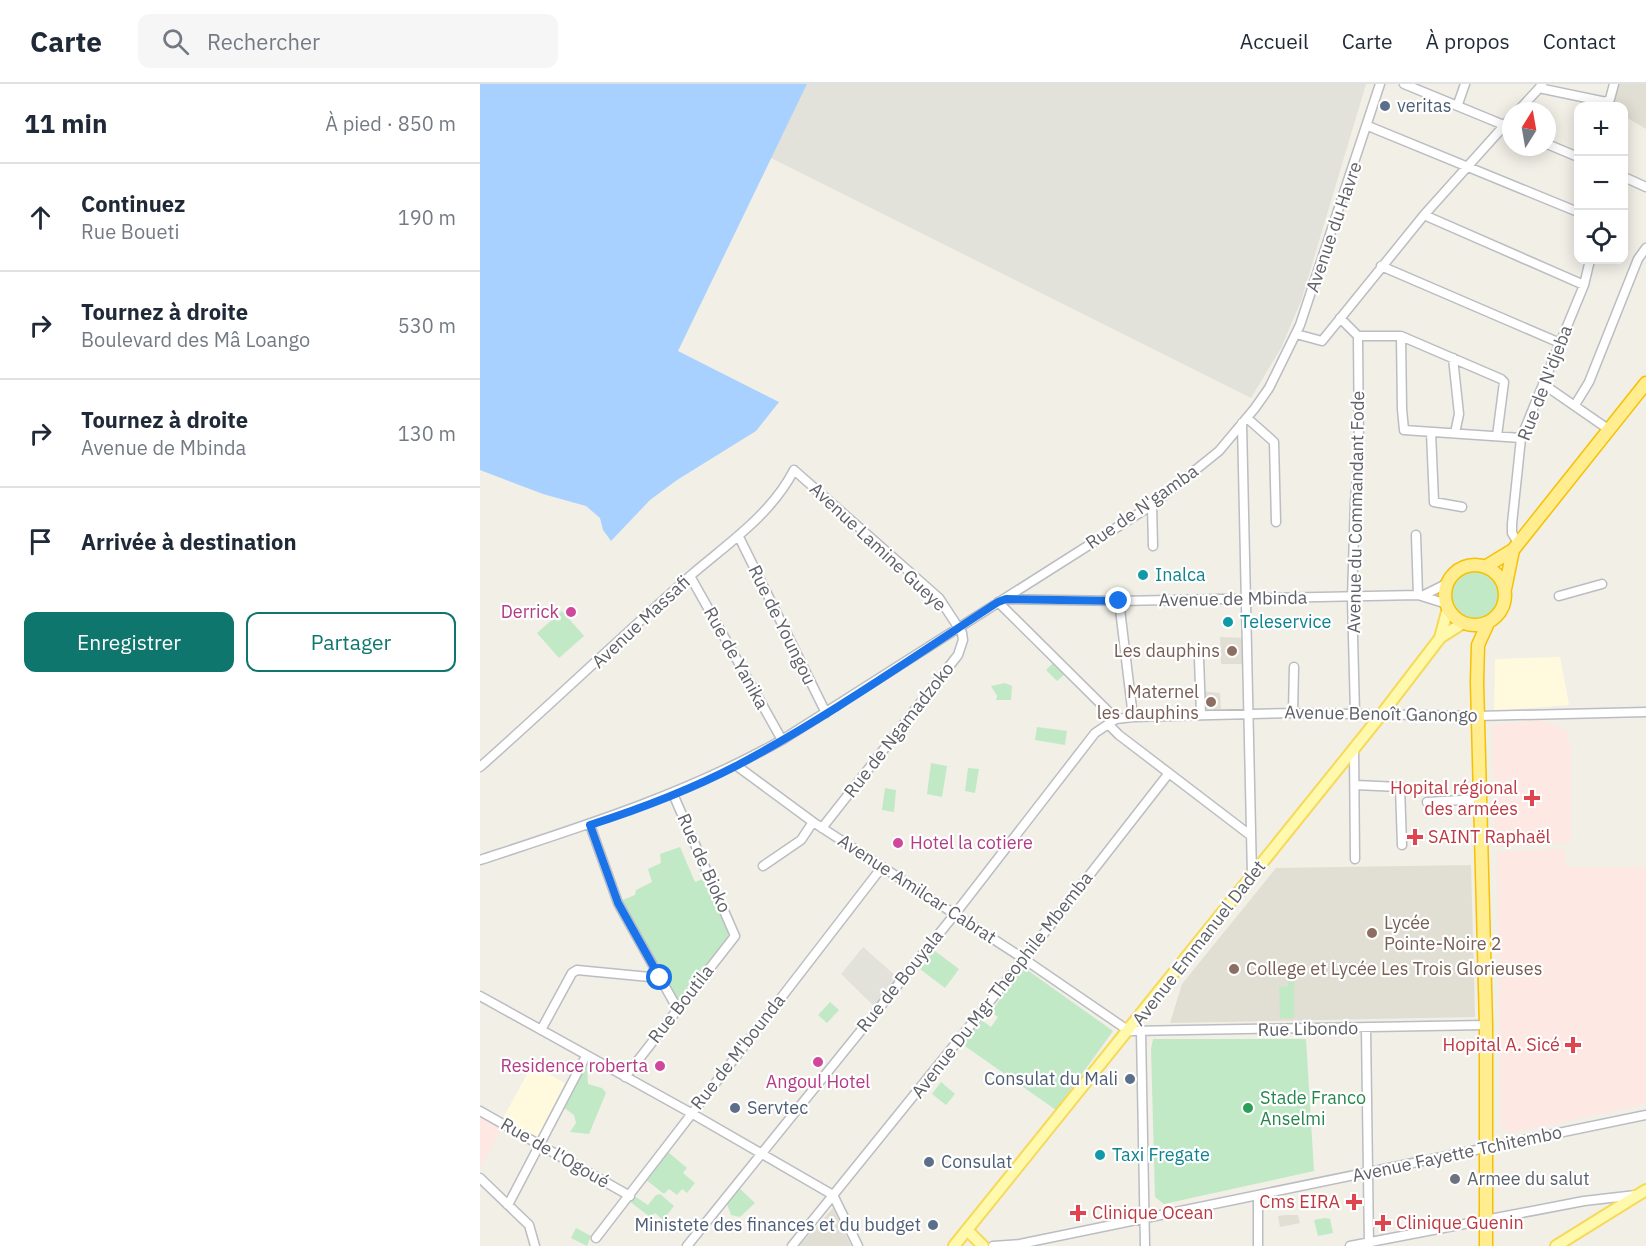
<!DOCTYPE html>
<html lang="fr">
<meta charset="utf-8">
<style>
body{margin:0;font-family:"IBM Plex Sans",sans-serif;background:#f6f6f7;color:#1f2937}
.controls{position:absolute;right:18px;top:18px;display:grid;overflow:hidden;border-radius:12px;box-shadow:0 3px 15px #0003}
.controls button{width:54px;height:54px;display:grid;place-items:center;padding:0;border:0;border-bottom:2px solid #e0e1e3;background:#fff;color:#1f2937;font:30px sans-serif}
.compass{position:absolute;left:1022px;top:18px;width:54px;height:54px;border-radius:50%;background:#fff;box-shadow:0 3px 15px #0003;rotate:11deg}
.stop{position:absolute;width:18px;height:18px;margin:-14px;border:4px solid #1a73e8;border-radius:50%;background:#fff}
.stop.end{background:#1a73e8;border-color:#fff;box-shadow:0 2px 6px #0008}
.list{margin:0;padding:0;list-style:none}
h2{display:flex;justify-content:space-between;align-items:center;height:78px;margin:0;padding:0 24px;font-size:26px}
h2 small{font-size:20px;font-weight:400;color:#747a83}
.list li{display:grid;grid-template-columns:39px 1fr auto;gap:18px;align-items:center;box-sizing:border-box;height:108px;padding:0 24px;border-top:2px solid #e0e1e3}
.list b{display:block;font-size:22px;white-space:nowrap}
.list p{margin:0;font-size:20px;white-space:nowrap;color:#747a83}
.list em{font-size:20px;font-style:normal;color:#747a83}
.actions{display:flex;gap:12px;padding:18px 24px}
.actions a{flex:1;padding:14px 0;border:2px solid #0f766e;border-radius:12px;text-align:center;font-size:21px;color:#0f766e}
.actions .main{background:#0f766e;color:#fff}
.icon{flex:none;width:33px;height:33px;fill:none;stroke:currentColor;stroke-width:2;stroke-linecap:round;stroke-linejoin:round}
.map{position:relative;flex:none;width:1166px;height:1162px;overflow:hidden}
header{display:flex;align-items:center;gap:36px;box-sizing:border-box;height:84px;padding:0 30px;background:#fff;border-bottom:2px solid #e0e1e3}
header strong{font-size:28px}
nav{display:flex;gap:33px;margin-inline-start:auto;font-size:21px}
.search{width:420px;height:54px;background:#f6f6f7;display:flex;align-items:center;gap:15px;box-sizing:border-box;padding:0 21px;border-radius:12px;color:#747a83;font-size:22px}
main{display:flex}
aside{flex:1;background:#fff}
.map>svg:first-child{display:block}
.commercial{fill:#fffadd}
.industrial{fill:#e2e1da}
.education{fill:#e1ded4}
.medical{fill:#fde8e3}
.green{fill:#c2e9c6}
.water{fill:#a8d1ff}
.lines{fill:none;stroke-linecap:round;stroke-linejoin:round}
.minor-casing{stroke:#bbbdc2;stroke-width:11}
.major-casing{stroke:#f7d958;stroke-width:14}
.highway-casing{stroke:#f7c000;stroke-width:15}
.minor{stroke:#fff;stroke-width:8}
.major{stroke:#fff9ad;stroke-width:10}
.highway{stroke:#ffed8f;stroke-width:12}
.route{stroke:#1a73e8;stroke-width:8}
.service-dot{fill:#5c6f8a;stroke:#fff;stroke-width:2}
.culture-dot{fill:#0f9aa8;stroke:#fff;stroke-width:2}
.hotel-dot{fill:#d1479c;stroke:#fff;stroke-width:2}
.education-dot{fill:#8d6e63;stroke:#fff;stroke-width:2}
.health-dot{fill:#e0444e;stroke:#fff;stroke-width:2}
.leisure-dot{fill:#2e9e5b;stroke:#fff;stroke-width:2}
.worship-dot{fill:#6b7280;stroke:#fff;stroke-width:2}
.labels{text-anchor:middle;stroke-width:4.5;stroke-linejoin:round;paint-order:stroke}
.service-label{font-size:18px;fill:#4e5e75;stroke:#fff;text-anchor:start}
.street-label{font-size:18px;fill:#5e6167;stroke:#fff}
.culture-label{font-size:18px;fill:#0d838f;stroke:#fff;text-anchor:start}
.hotel-label{font-size:18px;fill:#b23c85;stroke:#fff;text-anchor:end}
.education-label{font-size:18px;fill:#785e54;stroke:#fff;text-anchor:end}
.health-label{font-size:18px;fill:#be3a42;stroke:#fff;text-anchor:end}
.leisure-label{font-size:18px;fill:#27864d;stroke:#fff;text-anchor:start}
.worship-label{font-size:18px;fill:#5b616d;stroke:#fff;text-anchor:start}
</style>
<header>
<strong>Carte</strong>
<div class="search"><svg class="icon" aria-label="search" viewBox="0 0 24 24"><circle cx="10" cy="10" r="6"/><path d="M15 15l6 6"/></svg>Rechercher</div>
<nav><a>Accueil</a><a>Carte</a><a>À propos</a><a>Contact</a></nav>
</header>
<main>
<aside>
<h2>11 min<small>À pied · 850 m</small></h2>
<ul class="list">
<li><svg class="icon" aria-label="ahead" viewBox="0 0 24 24"><path d="M12 20V5M6 11l6-6 6 6"/></svg><div><b>Continuez</b><p>Rue Boueti</p></div><em>190 m</em></li>
<li><svg class="icon" aria-label="right" viewBox="0 0 24 24"><path d="M7 20v-9h11M14 6l5 5-5 5"/></svg><div><b>Tournez à droite</b><p>Boulevard des Mâ Loango</p></div><em>530 m</em></li>
<li><svg class="icon" aria-label="right" viewBox="0 0 24 24"><path d="M7 20v-9h11M14 6l5 5-5 5"/></svg><div><b>Tournez à droite</b><p>Avenue de Mbinda</p></div><em>130 m</em></li>
<li><svg class="icon" aria-label="arrive" viewBox="0 0 24 24"><path d="M6 21V4h12l-3 4 3 4H6"/></svg><div><b>Arrivée à destination</b></div></li>
</ul>
<div class="actions"><a class="main">Enregistrer</a><a>Partager</a></div>
</aside>
<div class="map">
<svg width="1166" height="1162" viewBox="0 0 1166 1162">
<rect width="100%" height="100%" fill="#f1efe6"/>
<!-- commercial -->
<path class="commercial" d="M1080,573L1089,621L1014,627L1015,575Z
M52,981L85,999L57,1054L22,1036Z"/>
<!-- industrial -->
<path class="industrial" d="M327,0H886L821,217L801,264L771,314L291,74Z
M383,863L418,894L395,923L361,890Z"/>
<!-- education -->
<path class="education" d="M1135,0H1166V45L1144,32V22H1130Z
M740,553L763,554L764,580H741Z
M722,607L740,609L741,627L722,629Z
M991,781L995,933L690,939L702,900L796,784Z
M353,1124L371,1162H319Z
M807,1131H818L820,1139L800,1143L798,1132Z"/>
<!-- medical -->
<path class="medical" d="M1062,636L1086,646L1091,664V755L1087,759L1015,763L1012,641Z
M1085,765V779L1091,783H1166V1020L1031,1049L1021,1041L1017,768Z
M0,1026L25,1039L0,1084Z"/>
<!-- green -->
<path class="green" d="M969 511a27 27 0 1 1 54 0a27 27 0 1 1-54 0Z
M82,527L104,552L79,574L57,549Z
M573,579L585,590L577,597L566,586Z
M525,599L532,602L531,616H516L517,612L511,602Z
M557,643L587,647L585,661L555,656Z
M451,679L467,682L462,713L447,710Z
M488,684L499,685L495,709L485,707Z
M405,704L416,706L414,728L402,726Z
M200,763L215,798L223,795L251,849L198,916L178,891L140,817L155,811L156,806L172,798L168,785L181,779L180,770Z
M451,864L479,885L465,904L436,882Z
M543,883L633,947L576,1026L482,960L500,935L511,943L518,933L511,928Z
M808,897H814V934H800L799,903L808,902Z
M350,918L359,926L347,939L338,931Z
M673,955H826L834,1087L684,1120L675,1113L671,965Z
M105,982L107,983L108,1000L122,1004L126,1009L109,1050L90,1048L96,1039L94,1031L83,1023Z
M461,998L475,1010L466,1021L452,1010Z
M188,1068L207,1084L203,1089L215,1099L207,1109L202,1105L197,1111L189,1105L184,1110L165,1095Z
M258,1103L275,1119L260,1133L251,1131L247,1120Z
M180,1110L194,1122L183,1136L175,1129L170,1133L149,1117L154,1112L168,1121L176,1111Z
M845,1134L850,1135L853,1149L838,1152L834,1136Z
M96,1144L111,1152L107,1162L91,1154Z"/>
<!-- water -->
<path class="water" d="M0,0H327L198,267L299,318L276,347L197,396L170,416L131,457L123,446L120,434L106,422L63,410L0,386Z"/>
<g class="lines">
<!-- minor casing -->
<g class="minor-casing">
<path id="minor" d="M924,0L1031,44
M1059,4L1126,18L1130,15L1134,0
M978,20L985,0
M1038,27L1062,1
M888,42L1098,128
M1067,60L1098,73
M1144,93L1166,103
M944,131L1104,201
M901,182L1080,259
M860,234L878,252L879,369L875,417L872,514L875,629
M816,250L842,257L944,131L1031,34
M878,252H921L1021,295L1024,298L1017,352
M921,252L922,325L924,346L1041,354
M973,274L979,330L975,349
M1063,300L1128,345
M1095,321L1109,298L1158,175L1166,164
M767,334L794,358L796,438
M762,339L772,792
M951,348L954,418L982,423
M672,421L673,462
M936,451L938,511
M259,453L346,629
M1038,459L1032,449V440L1041,354L1104,201L1110,176
M210,492L302,656
M944,511L968,499
M1079,512L1122,500
M526,515L639,517L938,511L967,520
M639,517L653,633
M518,518L636,635
M719,574L721,631
M813,629L814,583
M628,640L639,651L770,751
M874,666L875,775
M257,682L333,738L544,875L649,947L1006,941
M0,683C71,620 139,555 210,492C247,460 291,431 314,386L459,514L482,549L483,556L478,571L342,744
M875,701L920,703L922,761
M947,718L999,715
M110,741L138,819L197,924
M0,776C104,742 206,710 302,656L672,421L739,367L775,324L789,304L820,241L900,0
M283,782L321,756L333,738
M0,912L211,1029L353,1111L378,1162
M886,944L889,1162
M61,946L92,889L97,886L180,894
M661,947L665,1162
M145,993L255,852L193,710
M0,1027L150,1112
M0,1094L49,1141L55,1162
M28,1121L106,972
M116,1154L402,783
M207,1162L475,830L615,649L636,635L653,633L813,629L998,632L1166,628
M312,1162L544,875L689,689
M513,1162L540,1160L1166,1031
M778,1162V1111
M870,1162L1104,1117L1156,1111"/>
</g>
<!-- major casing -->
<g class="major-casing">
<path id="major" d="M961,553L983,539
M488,1147L503,1162
M474,1162L901,631L960,554L968,524
M1076,1162L1166,1106"/>
</g>
<!-- highway casing -->
<g class="highway-casing">
<path id="highway" d="M965 511a30 30 0 1 1 60 0a30 30 0 1 1-60 0Z
M1005,483L1033,466L1166,299
M1025,505L1033,466
M1006,1162V941L997,598L998,561L1008,539"/>
</g>
<!-- minor -->
<use href="#minor" class="minor"/>
<!-- major -->
<use href="#major" class="major"/>
<!-- highway -->
<use href="#highway" class="highway"/>
</g>
<g class="lines">
<!-- route -->
<path class="route" d="M180,894L138,819L110,741C160,725 212,705 258,681C348,633 433,573 518,518L526,515L639,517"/>
</g>
<!-- markers -->
<g class="service-dot">
<circle cx="905" cy="22" r="6"/>
<circle cx="650" cy="995" r="6"/>
<circle cx="255" cy="1024" r="6"/>
<circle cx="449" cy="1078" r="6"/>
<circle cx="453" cy="1141" r="6"/>
</g>
<g class="culture-dot">
<circle cx="663" cy="491" r="6"/>
<circle cx="748" cy="538" r="6"/>
<circle cx="620" cy="1071" r="6"/>
</g>
<g class="hotel-dot">
<circle cx="91" cy="528" r="6"/>
<circle cx="418" cy="759" r="6"/>
<circle cx="338" cy="978" r="6"/>
<circle cx="180" cy="982" r="6"/>
</g>
<g class="education-dot">
<circle cx="752" cy="567" r="6"/>
<circle cx="731" cy="618" r="6"/>
<circle cx="892" cy="849" r="6"/>
<circle cx="754" cy="885" r="6"/>
</g>
<g class="health-dot">
<path d="M1049 705h6v6h6v6h-6v6h-6v-6h-6v-6h6z"/>
<path d="M932 744h6v6h6v6h-6v6h-6v-6h-6v-6h6z"/>
<path d="M1090 952h6v6h6v6h-6v6h-6v-6h-6v-6h6z"/>
<path d="M871 1109h6v6h6v6h-6v6h-6v-6h-6v-6h6z"/>
<path d="M595 1120h6v6h6v6h-6v6h-6v-6h-6v-6h6z"/>
<path d="M900 1130h6v6h6v6h-6v6h-6v-6h-6v-6h6z"/>
</g>
<circle class="leisure-dot" cx="768" cy="1024" r="6"/>
<circle class="worship-dot" cx="975" cy="1095" r="6"/>
<g class="labels">
<!-- service labels -->
<g class="service-label">
<text x="917" y="28">veritas</text>
<text x="638" y="1001" text-anchor="end">Consulat du Mali</text>
<text x="267" y="1030">Servtec</text>
<text x="461" y="1084">Consulat</text>
<text x="441" y="1147" text-anchor="end">Ministete des finances et du budget</text>
</g>
<!-- street labels -->
<g class="street-label">
<text transform="translate(854 143) rotate(-71)" y="6">Avenue du Havre</text>
<text transform="translate(1065 299) rotate(-69)" y="6">Rue de N'djeba</text>
<text transform="translate(662 423) rotate(-35)" y="6">Rue de N'gamba</text>
<text transform="translate(876 428) rotate(-89)" y="6">Avenue du Commandant Fode</text>
<text transform="translate(398 463) rotate(43)" y="6">Avenue Lamine Gueye</text>
<text transform="translate(753 515) rotate(-1)" y="6">Avenue de Mbinda</text>
<text transform="translate(161 538) rotate(-43)" y="6">Avenue Massafi</text>
<text transform="translate(302 541) rotate(64)" y="6">Rue de Youngou</text>
<text transform="translate(256 574) rotate(61)" y="6">Rue de Yanika</text>
<text transform="translate(901 630) rotate(1)" y="6">Avenue Benoît Ganongo</text>
<text transform="translate(419 646) rotate(-52)" y="6">Rue de Ngamadzoko</text>
<text transform="translate(224 779) rotate(66)" y="6">Rue de Bioko</text>
<text transform="translate(437 805) rotate(33)" y="6">Avenue Amilcar Cabrat</text>
<text transform="translate(719 859) rotate(-52)" y="6">Avenue Emmanuel Dadet</text>
<text transform="translate(420 897) rotate(-51)" y="6">Rue de Bouyala</text>
<text transform="translate(522 901) rotate(-52)" y="6">Avenue Du Mgr Theophile Mbemba</text>
<text transform="translate(201 920) rotate(-52)" y="6">Rue Boutila</text>
<text transform="translate(828 945) rotate(-1)" y="6">Rue Libondo</text>
<text transform="translate(258 968) rotate(-52)" y="6">Rue de M'bounda</text>
<text transform="translate(75 1069) rotate(30)" y="6">Rue de l'Ogoué</text>
<text transform="translate(977 1070) rotate(-12)" y="6">Avenue Fayette Tchitembo</text>
</g>
<!-- culture labels -->
<g class="culture-label">
<text x="675" y="497">Inalca</text>
<text x="760" y="544">Teleservice</text>
<text x="632" y="1077">Taxi Fregate</text>
</g>
<!-- hotel labels -->
<g class="hotel-label">
<text x="79" y="534">Derrick</text>
<text x="430" y="765" text-anchor="start">Hotel la cotiere</text>
<text x="168" y="988">Residence roberta</text>
<text x="338" y="1004" text-anchor="middle">Angoul Hotel</text>
</g>
<!-- education labels -->
<g class="education-label">
<text x="740" y="573">Les dauphins</text>
<text x="719" y="614">Maternel<tspan x="719" dy="21">les dauphins</tspan></text>
<text x="904" y="845" text-anchor="start">Lycée<tspan x="904" dy="21">Pointe-Noire 2</tspan></text>
<text x="766" y="891" text-anchor="start">College et Lycée Les Trois Glorieuses</text>
</g>
<!-- health labels -->
<g class="health-label">
<text x="1038" y="710">Hopital régional<tspan x="1038" dy="21">des armées</tspan></text>
<text x="948" y="759" text-anchor="start">SAINT Raphaël</text>
<text x="1080" y="967">Hopital A. Sicé</text>
<text x="860" y="1124">Cms EIRA</text>
<text x="612" y="1135" text-anchor="start">Clinique Ocean</text>
<text x="916" y="1145" text-anchor="start">Clinique Guenin</text>
</g>
<!-- leisure labels -->
<g class="leisure-label">
<text x="780" y="1020">Stade Franco<tspan x="780" dy="21">Anselmi</tspan></text>
</g>
<!-- worship labels -->
<g class="worship-label">
<text x="987" y="1101">Armee du salut</text>
</g>
</g>
</svg>
<div class="controls">
<button>+</button>
<button>−</button>
<button><svg class="icon" aria-label="locate" viewBox="0 0 24 24"><circle cx="12" cy="12" r="6"/><path d="M12 2v4M12 18v4M2 12h4M18 12h4"/></svg></button>
</div>
<svg class="compass" viewBox="-18 -18 36 36"><path d="M0-13l5 13h-10z" fill="#e53935"/><path d="M0 13l5-13h-10z" fill="#747a83"/></svg>
<div class="stop" style="left:180px;top:894px"></div>
<div class="stop end" style="left:639px;top:517px"></div>
</div>
</main>
